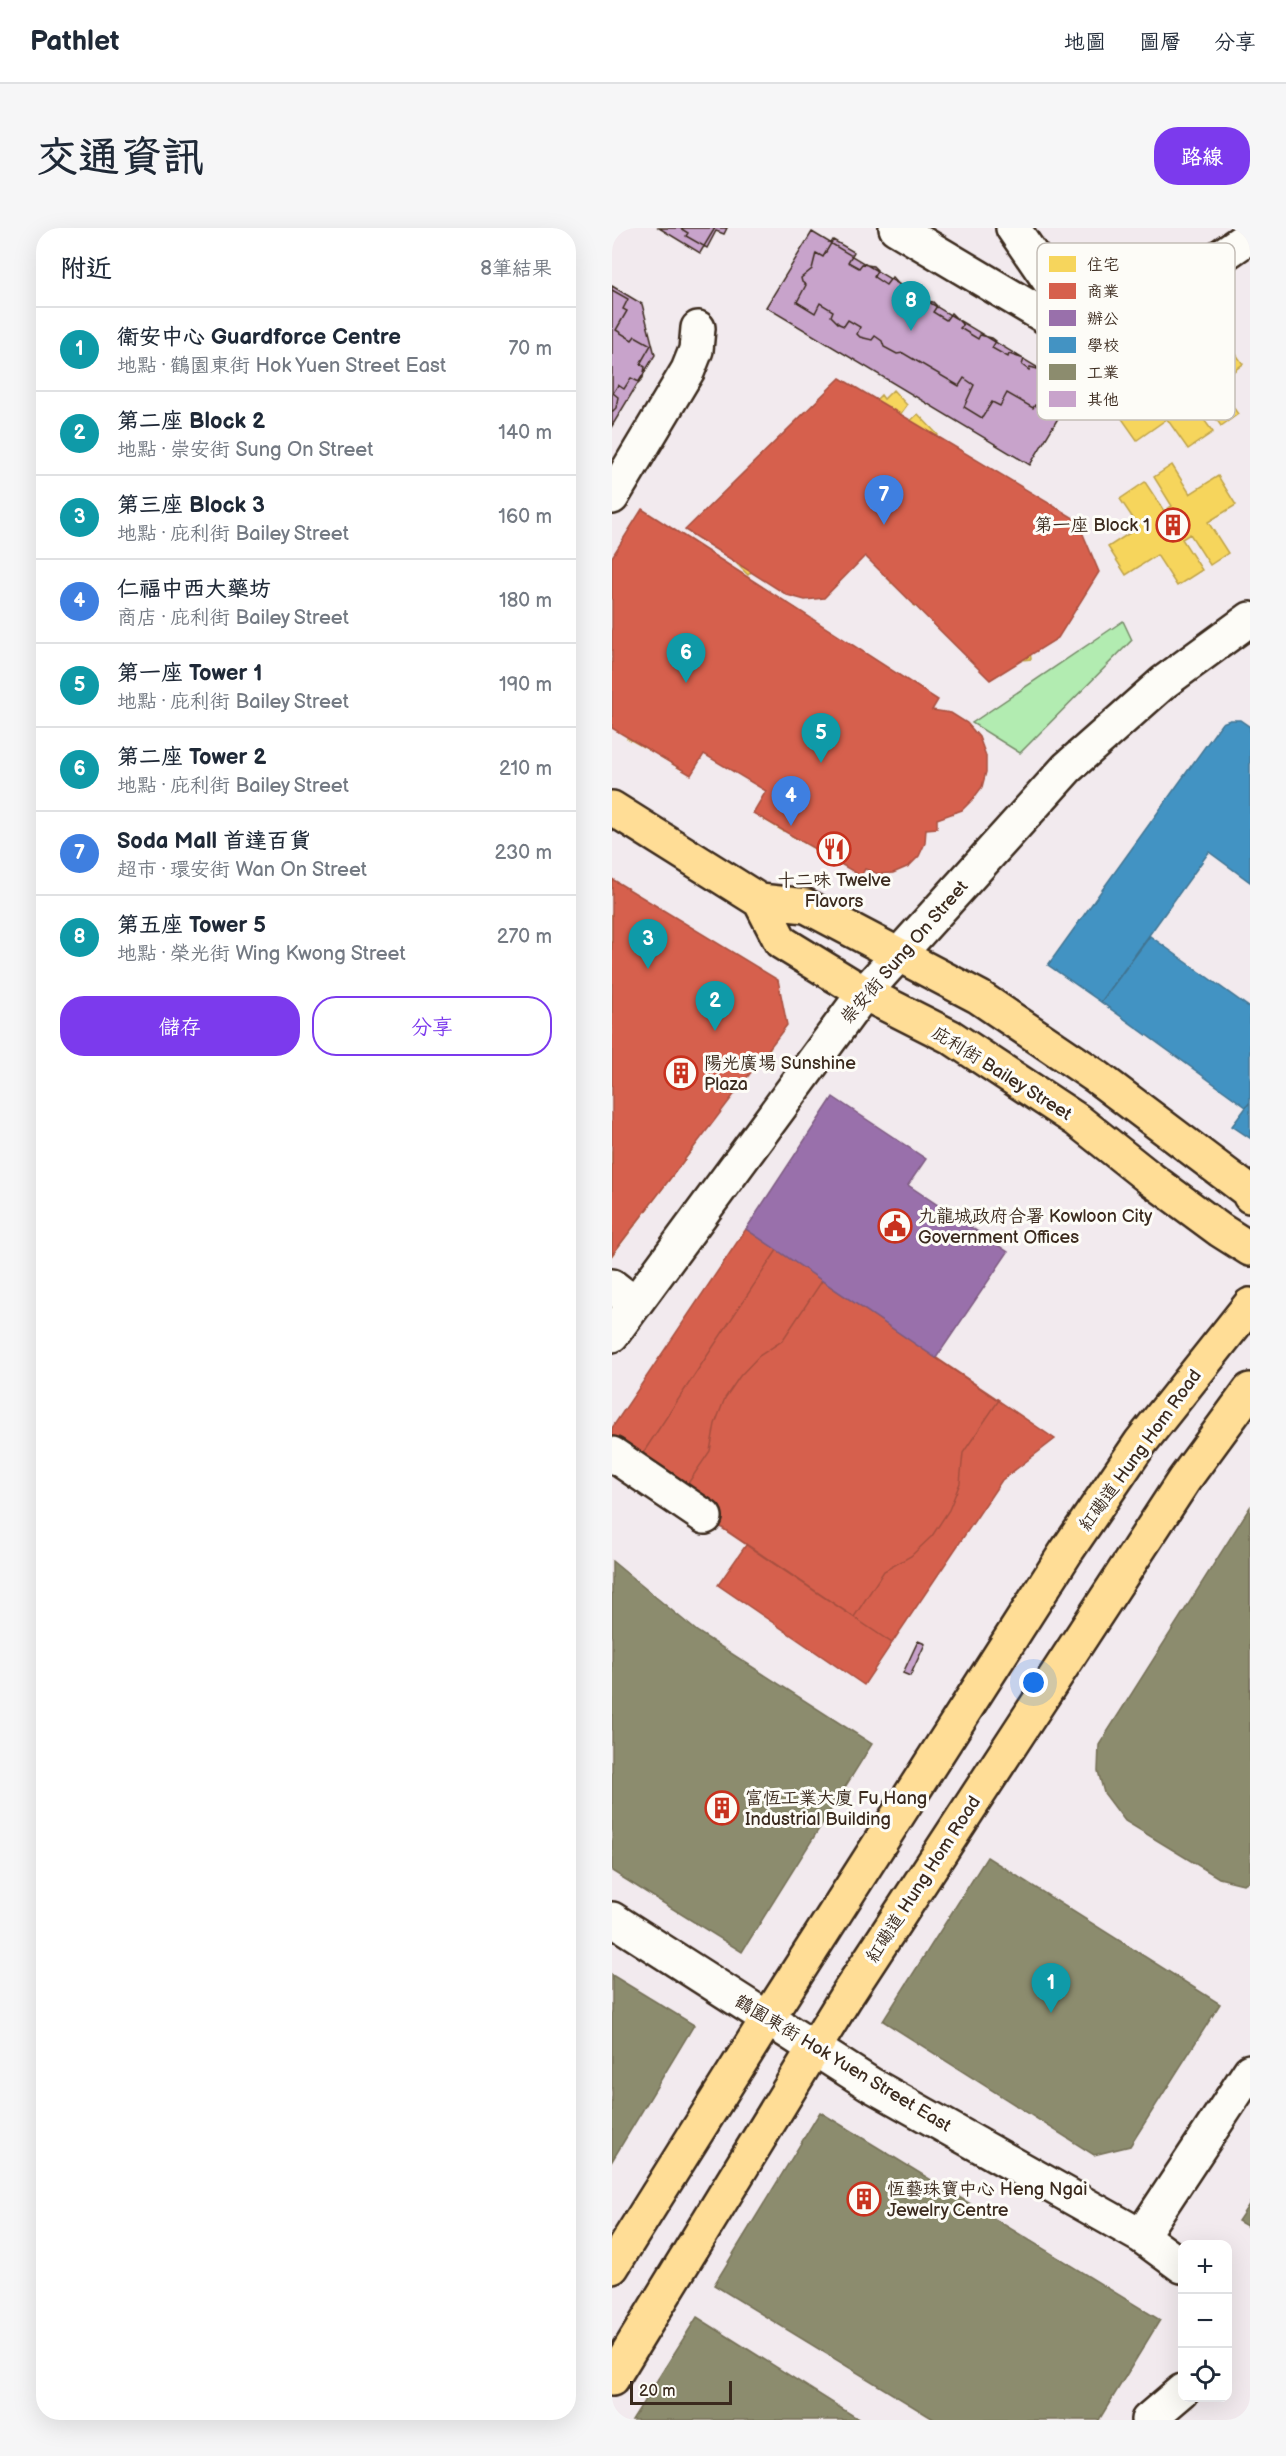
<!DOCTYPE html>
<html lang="zh-TW">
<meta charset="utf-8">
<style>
body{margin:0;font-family:"Balsamiq Sans","LXGW WenKai TC",sans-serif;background:#f6f6f7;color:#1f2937}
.controls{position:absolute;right:18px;bottom:18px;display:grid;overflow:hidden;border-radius:12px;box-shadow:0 6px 24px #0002}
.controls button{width:54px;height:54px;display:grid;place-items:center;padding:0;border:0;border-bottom:2px solid #e0e1e3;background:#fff;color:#1f2937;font:30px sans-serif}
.scale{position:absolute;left:18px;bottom:15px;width:102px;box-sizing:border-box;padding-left:6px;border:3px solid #3b2a1e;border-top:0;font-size:16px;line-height:21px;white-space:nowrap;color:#3b2a1e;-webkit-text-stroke:4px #fdfcf7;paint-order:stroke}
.you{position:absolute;left:422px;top:1455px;width:21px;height:21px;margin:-15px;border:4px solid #fff;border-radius:50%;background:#1a73e8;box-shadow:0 0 0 9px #1a73e833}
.badge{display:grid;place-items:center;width:39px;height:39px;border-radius:50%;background:#7c3aed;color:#fff;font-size:20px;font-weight:700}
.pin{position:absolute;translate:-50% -50px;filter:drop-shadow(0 2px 3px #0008)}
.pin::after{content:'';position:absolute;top:32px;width:21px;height:18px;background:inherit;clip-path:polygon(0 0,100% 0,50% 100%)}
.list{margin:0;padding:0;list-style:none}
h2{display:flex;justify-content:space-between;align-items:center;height:78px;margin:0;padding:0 24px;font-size:26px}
h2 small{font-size:20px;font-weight:400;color:#747a83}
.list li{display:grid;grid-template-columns:39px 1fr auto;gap:18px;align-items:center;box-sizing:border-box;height:84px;padding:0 24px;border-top:2px solid #e0e1e3}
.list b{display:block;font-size:22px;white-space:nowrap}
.list p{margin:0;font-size:20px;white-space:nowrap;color:#747a83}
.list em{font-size:20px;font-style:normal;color:#747a83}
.actions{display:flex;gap:12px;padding:18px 24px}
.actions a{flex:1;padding:14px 0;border:2px solid #7c3aed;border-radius:24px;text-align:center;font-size:21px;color:#7c3aed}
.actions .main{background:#7c3aed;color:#fff}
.icon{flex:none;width:33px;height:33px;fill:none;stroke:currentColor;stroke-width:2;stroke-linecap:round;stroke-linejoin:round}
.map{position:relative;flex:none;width:638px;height:2192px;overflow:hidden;border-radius:24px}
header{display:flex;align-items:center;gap:36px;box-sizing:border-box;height:84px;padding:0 30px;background:#fff;border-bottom:2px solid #e0e1e3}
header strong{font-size:28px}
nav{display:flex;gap:33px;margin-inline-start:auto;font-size:21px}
.intro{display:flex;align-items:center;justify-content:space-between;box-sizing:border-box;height:144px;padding:0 36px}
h1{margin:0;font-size:42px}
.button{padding:15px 27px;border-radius:24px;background:#7c3aed;color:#fff;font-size:21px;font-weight:700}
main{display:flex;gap:36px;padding:0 36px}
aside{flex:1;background:#fff;border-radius:24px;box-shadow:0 6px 24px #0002}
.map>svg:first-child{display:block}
.green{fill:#b2ecb1;stroke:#768b68;stroke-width:1.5}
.homes{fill:#f6d55c;stroke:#bea249;stroke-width:1.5}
.shops{fill:#d6604d;stroke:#a8503f;stroke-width:1.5}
.offices{fill:#9970ab;stroke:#7d5b81;stroke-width:1.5}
.schools{fill:#4393c3;stroke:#417492;stroke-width:1.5}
.industry{fill:#8c8c6e;stroke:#746f56;stroke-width:1.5}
.building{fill:#c8a3cb;stroke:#3b2a1e;stroke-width:1.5}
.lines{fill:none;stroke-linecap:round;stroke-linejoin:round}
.minor-casing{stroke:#3b2a1e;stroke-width:38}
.major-casing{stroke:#3b2a1e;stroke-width:38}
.minor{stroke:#fdfcf7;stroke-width:33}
.major{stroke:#ffdd96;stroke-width:33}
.labels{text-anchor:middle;stroke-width:6;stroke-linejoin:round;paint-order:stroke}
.poi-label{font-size:18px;fill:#3b2a1e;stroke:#fdfcf7;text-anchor:start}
.street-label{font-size:18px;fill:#3b2a1e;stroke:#fdfcf7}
.key{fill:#fdfcf7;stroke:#c3bdb6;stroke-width:1.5}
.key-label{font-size:16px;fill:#3b2a1e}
</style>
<header>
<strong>Pathlet</strong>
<nav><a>地圖</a><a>圖層</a><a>分享</a></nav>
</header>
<div class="intro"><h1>交通資訊</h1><a class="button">路線</a></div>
<main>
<aside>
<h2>附近<small>8筆結果</small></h2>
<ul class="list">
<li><span class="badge" style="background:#0f9aa8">1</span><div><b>衛安中心 Guardforce Centre</b><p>地點 · 鶴園東街 Hok Yuen Street East</p></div><em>70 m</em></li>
<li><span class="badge" style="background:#0f9aa8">2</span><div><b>第二座 Block 2</b><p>地點 · 崇安街 Sung On Street</p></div><em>140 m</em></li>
<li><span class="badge" style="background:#0f9aa8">3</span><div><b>第三座 Block 3</b><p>地點 · 庇利街 Bailey Street</p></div><em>160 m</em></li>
<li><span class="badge" style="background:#3f7fe0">4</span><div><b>仁福中西大藥坊</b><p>商店 · 庇利街 Bailey Street</p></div><em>180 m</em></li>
<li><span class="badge" style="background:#0f9aa8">5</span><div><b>第一座 Tower 1</b><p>地點 · 庇利街 Bailey Street</p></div><em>190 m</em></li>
<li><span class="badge" style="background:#0f9aa8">6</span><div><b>第二座 Tower 2</b><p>地點 · 庇利街 Bailey Street</p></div><em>210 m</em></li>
<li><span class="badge" style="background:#3f7fe0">7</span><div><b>Soda Mall 首達百貨</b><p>超市 · 環安街 Wan On Street</p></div><em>230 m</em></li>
<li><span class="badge" style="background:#0f9aa8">8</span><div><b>第五座 Tower 5</b><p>地點 · 榮光街 Wing Kwong Street</p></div><em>270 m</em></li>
</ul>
<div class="actions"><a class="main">儲存</a><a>分享</a></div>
</aside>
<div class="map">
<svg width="638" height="2192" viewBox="0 0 638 2192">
<rect width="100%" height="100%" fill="#f2eaee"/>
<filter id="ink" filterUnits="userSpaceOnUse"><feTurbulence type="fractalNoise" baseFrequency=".0167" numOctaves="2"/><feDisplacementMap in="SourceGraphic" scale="12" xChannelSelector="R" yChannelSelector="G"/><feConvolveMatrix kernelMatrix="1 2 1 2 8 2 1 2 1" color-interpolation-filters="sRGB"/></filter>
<g filter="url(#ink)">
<!-- green -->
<path class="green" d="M511,393L520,412L408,525L360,495Z"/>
<!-- homes -->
<path class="homes" d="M565,100L585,128L612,109L631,136L605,156L626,186L609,198L588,168L579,174L601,204L576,221L555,191L525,212L506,185L535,164L515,136L540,119L560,146L568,141L548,113Z
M281,162L295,177L285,191L290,197L295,192L297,194L306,186L326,207L315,218L319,222L312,228L306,226L310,230L303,236L299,233L279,253L364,340H370L368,335L378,333L379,339L385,338L386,346L409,344L410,353H415L416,363H412L413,379H418L419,389H415L417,406L420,405L422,415H417L419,431L391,434L390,428H387V434H380L379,429L365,431L362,408H365L364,401L350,402L351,408L340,409L336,380H343L342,373L330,371L329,378L314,375L313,380L302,378L306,354L291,352L290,356L279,355L283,330L268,328V333L257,331L260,307L245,304L244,309L233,308L237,283L223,281L222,286L210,284L211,279L206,278L195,288L199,292L192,299L188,295L185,299L180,305L184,308L177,315L173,312L176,316L169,323L165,320L157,328L160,331L153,338L150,334L148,336L152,339L145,346L141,342L136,347L115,326L120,320L116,315L108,323L88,303L98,294L94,290L101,283L105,287L108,284L105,282L109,277L106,274L112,267L116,271L134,253L131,249L138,243L141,246L145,242L148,245L149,244L146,240L153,233L157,237L164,230L160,226L167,220L172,222L168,218L175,211L179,215L188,209L184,205L191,198L195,202L205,192L219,208L226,201L230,204L239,196L235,193L242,186L247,188L244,185L251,178L254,182L260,177L263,180L265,177L262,174L269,167L272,171Z
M560,237L578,266L606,248L624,277L596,294L616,325L598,337L578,306L570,311L590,342L565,358L545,327L514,347L496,319L527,299L508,271L533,254L552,283L560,278L542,249Z
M100,379L115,388L87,436L98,443L126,395L147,407L127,442L134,463L154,476L143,493L109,473L105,481L138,501L127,519L105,507L84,516L69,541L46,527L70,486L61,481L37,522L15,510L30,484L27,461L6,449L18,429L52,450L57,441L29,425L34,415L40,418L44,410L53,415L74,411L88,387L94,390Z
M235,459L250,468L221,515L233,522L261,475L283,487L262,521L269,543L289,555L278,573L244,552L240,560L273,580L262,599L240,586L219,595L203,621L180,608L205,565L196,560L171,603L150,590L165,564L162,541L142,528L153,509L187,529L192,521L163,504L170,494L175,498L180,490L188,495L209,490L223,467L229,470Z
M29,677L49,692L34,711L40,716L55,697L75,712L60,731L83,750L68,770L44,752L39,758L53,769L38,788L23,776L8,795L0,789V766L4,761L0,758V685L14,696Z
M133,747L141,754L119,781L127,788L151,758L163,766L159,771L168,779L144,810L158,820L148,833L128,817L123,823L142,839L133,852L120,842L96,872L86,865L82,870L70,860L94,830L86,824L65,852L55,845L65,832L55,825L66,811L47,795L62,776L86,794L91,788L68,770L83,750L103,765L113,752L123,760Z
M35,877L85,915L0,1027V923Z"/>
<!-- shops -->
<path class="shops" d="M228,150L465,292L487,344L446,410L378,452L253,328L212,370L193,372L175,367L73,302Z
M30,281L326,472L320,482L339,485L355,495L367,509L374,528V544L370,559L361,571L350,582L325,591V600L314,601L313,615L307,628L297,638L281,645L267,646L253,641L249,648L141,585L154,563L92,526L79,547L0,500V329Z
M0,651L166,752L175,797L0,1027Z
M134,1001L165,1022L21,1240L0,1226V1200Z
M165,1022L443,1211L390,1252L280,1415L21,1240Z
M210,1053L387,1172L351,1225L348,1255L337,1282L320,1308L299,1328L272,1343L242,1389L66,1270L98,1223L103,1196L113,1170L128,1148L147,1128L170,1113Z
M134,1317L280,1415L252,1457L106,1357Z"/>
<!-- offices -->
<path class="offices" d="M221,869L314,931L296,957L396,1024L324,1130L134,1001Z
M638,1331V1389L611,1371Z
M618,1436L638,1450V1600L623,1591L609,1611L600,1604L589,1620L537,1585L561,1549L548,1541Z"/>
<!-- schools -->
<path class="schools" d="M618,492H628L638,499V654L597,624L489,774L436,737L610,495Z
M538,708L638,780V874L634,879L489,774Z
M638,874V910L620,898Z"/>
<!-- industry -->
<path class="industry" d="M638,1279V1653L631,1656L607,1650L513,1593L492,1565L486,1543L487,1517Z
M0,1333L86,1404L260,1516L130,1724L0,1643Z
M375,1629L608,1776L518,1918L482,1927L271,1793Z
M0,1747L82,1797L0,1933Z
M208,1884L548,2092L487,2192H323L102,2057Z
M638,1975V2000L626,1993Z
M85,2089L248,2192H20Z
M85,2089L248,2192H20Z"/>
<!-- building -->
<path class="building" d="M47,0H103L88,25Z
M68,0H115L112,6L104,3L95,20L74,8L76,5Z
M200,4L463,162L418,237L154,79Z
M221,12L242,24L236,34L247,40L250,36L261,38L265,42L262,49L274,57L280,49L291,61L288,65L307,76L309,72L321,74L325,78L321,84L334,92L339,85L351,97L348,100L366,111L368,107L380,110L384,113L380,120L396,129L397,126L412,131L410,137L417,142L418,139L433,143L431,150L457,166L445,185L435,180L434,183L423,177L421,180L395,165L388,178L380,174L370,190L352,179L362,157L352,150L347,158L291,125L285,126L272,119L270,113L263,108L260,112L248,109L245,106L248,99L236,92L232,98L227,96L219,88L221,83L208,75L203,85L185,74L194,57L190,54L189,50L200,41L204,25L211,29Z
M0,58L30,76L43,127L0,198Z
M0,62L16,71L11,81L15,83L4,102L20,112L23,108L39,117L28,136L33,139L31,150L27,154L19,150L12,161L6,157L1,165L6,169L4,180L0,184Z
M306,1413L313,1416L298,1448L291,1445Z"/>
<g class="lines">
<!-- minor casing -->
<g class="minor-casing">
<path id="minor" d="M284,0L481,117L638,8
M401,0L475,108
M0,269L76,142L84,122L86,100
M0,1058L23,1076
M0,1107L252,765L455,540L552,454L638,391
M0,1226L93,1289
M0,1691L258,1856L529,2008L570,2038
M529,2008L638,1843
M536,2192L570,2163"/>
</g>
<!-- major casing -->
<g class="major-casing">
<path id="major" d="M0,580L148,673L194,678L367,769L485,849L636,963L638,968
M148,673L169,714L252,765L339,809L465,892L539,951L608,1002L638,1021
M0,2039L156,1790L454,1324L529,1214L638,1077
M0,2151L233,1770L572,1252L638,1162"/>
</g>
<!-- minor -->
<use href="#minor" class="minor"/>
<!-- major -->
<use href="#major" class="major"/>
</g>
</g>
<!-- icons -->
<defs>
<g id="building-ring" transform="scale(1.725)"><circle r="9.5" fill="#fdfcf7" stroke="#c8321e" stroke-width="1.5"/><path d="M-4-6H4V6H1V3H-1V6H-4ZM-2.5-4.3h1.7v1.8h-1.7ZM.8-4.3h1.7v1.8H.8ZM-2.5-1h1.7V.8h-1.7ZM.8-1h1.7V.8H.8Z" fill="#c8321e"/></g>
<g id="restaurant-ring" transform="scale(1.725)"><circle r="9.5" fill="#fdfcf7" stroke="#c8321e" stroke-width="1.5"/><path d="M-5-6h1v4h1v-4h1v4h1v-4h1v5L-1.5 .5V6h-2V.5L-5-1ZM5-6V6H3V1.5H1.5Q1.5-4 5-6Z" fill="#c8321e"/></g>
<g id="civic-ring" transform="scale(1.725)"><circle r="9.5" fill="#fdfcf7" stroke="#c8321e" stroke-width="1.5"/><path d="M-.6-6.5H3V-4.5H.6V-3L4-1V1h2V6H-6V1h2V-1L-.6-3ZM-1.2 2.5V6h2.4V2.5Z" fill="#c8321e"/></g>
</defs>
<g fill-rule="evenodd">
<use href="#building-ring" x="561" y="297"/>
<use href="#restaurant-ring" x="222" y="621"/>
<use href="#building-ring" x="69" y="845"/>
<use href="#civic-ring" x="283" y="998"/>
<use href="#building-ring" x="110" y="1580"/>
<use href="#building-ring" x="252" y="1971"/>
</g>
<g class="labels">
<!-- poi labels -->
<g class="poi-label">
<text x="538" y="303" text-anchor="end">第一座 Block 1</text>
<text x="222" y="658" text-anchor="middle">十二味 Twelve<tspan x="222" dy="21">Flavors</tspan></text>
<text x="92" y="841">陽光廣場 Sunshine<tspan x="92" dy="21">Plaza</tspan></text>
<text x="306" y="994">九龍城政府合署 Kowloon City<tspan x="306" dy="21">Government Offices</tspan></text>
<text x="133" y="1576">富恆工業大廈 Fu Hang<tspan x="133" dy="21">Industrial Building</tspan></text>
<text x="275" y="1967">恆藝珠寶中心 Heng Ngai<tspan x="275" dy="21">Jewelry Centre</tspan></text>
</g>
<!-- street labels -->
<g class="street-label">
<text transform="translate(292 724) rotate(-49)" y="6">崇安街 Sung On Street</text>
<text transform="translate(390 845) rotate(32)" y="6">庇利街 Bailey Street</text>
<text transform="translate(528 1222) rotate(-54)" y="6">紅磡道 Hung Hom Road</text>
<text transform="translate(311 1651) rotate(-57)" y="6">紅磡道 Hung Hom Road</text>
<text transform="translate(231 1835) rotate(31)" y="6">鶴園東街 Hok Yuen Street East</text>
</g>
</g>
<!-- legend -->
<rect x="425" y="15" width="198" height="177" rx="9" class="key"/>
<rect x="437" y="28" width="27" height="16" fill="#f6d55c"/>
<rect x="437" y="55" width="27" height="16" fill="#d6604d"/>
<rect x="437" y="82" width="27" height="16" fill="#9970ab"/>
<rect x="437" y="109" width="27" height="16" fill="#4393c3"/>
<rect x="437" y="136" width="27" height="16" fill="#8c8c6e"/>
<rect x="437" y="163" width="27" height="16" fill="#c8a3cb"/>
<g class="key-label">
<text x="475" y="42">住宅</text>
<text x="475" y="69">商業</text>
<text x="475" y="96">辦公</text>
<text x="475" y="123">學校</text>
<text x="475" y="150">工業</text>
<text x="475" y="177">其他</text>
</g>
</svg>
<div class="controls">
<button>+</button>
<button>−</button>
<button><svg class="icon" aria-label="locate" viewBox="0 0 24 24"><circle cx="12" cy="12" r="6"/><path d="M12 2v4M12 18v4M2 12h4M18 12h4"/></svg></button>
</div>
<div class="scale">20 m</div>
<div class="you"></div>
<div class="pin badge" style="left:439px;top:1785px;background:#0f9aa8">1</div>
<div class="pin badge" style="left:103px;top:803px;background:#0f9aa8">2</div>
<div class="pin badge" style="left:36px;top:741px;background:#0f9aa8">3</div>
<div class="pin badge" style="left:179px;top:598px;background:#3f7fe0">4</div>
<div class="pin badge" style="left:209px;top:535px;background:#0f9aa8">5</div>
<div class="pin badge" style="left:74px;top:455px;background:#0f9aa8">6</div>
<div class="pin badge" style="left:272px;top:297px;background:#3f7fe0">7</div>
<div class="pin badge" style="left:299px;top:103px;background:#0f9aa8">8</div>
</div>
</main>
